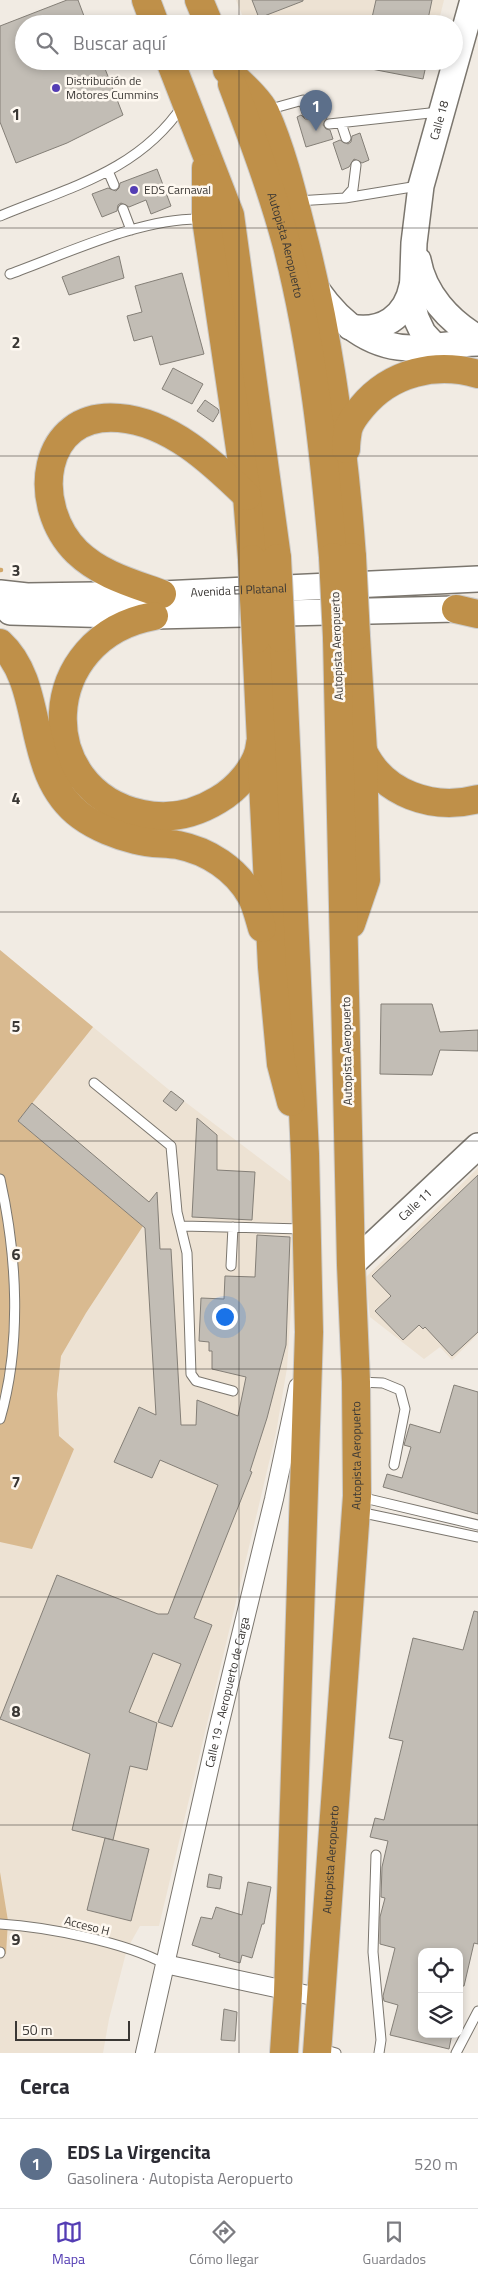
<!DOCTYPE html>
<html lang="es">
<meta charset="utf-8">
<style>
body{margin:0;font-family:"Titillium Web",sans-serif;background:#f7f7f7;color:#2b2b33}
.controls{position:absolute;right:15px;bottom:15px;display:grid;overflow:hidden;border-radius:10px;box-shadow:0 2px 8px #0003}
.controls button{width:45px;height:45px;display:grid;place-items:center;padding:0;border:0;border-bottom:1px solid #e1e1e2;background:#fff;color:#2b2b33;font:25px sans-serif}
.scale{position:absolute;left:15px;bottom:12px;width:115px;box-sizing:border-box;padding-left:5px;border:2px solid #3a3734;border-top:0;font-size:14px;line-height:18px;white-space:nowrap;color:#3a3734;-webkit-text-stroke:4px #fef8f0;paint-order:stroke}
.you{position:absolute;left:224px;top:1316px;width:18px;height:18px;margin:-12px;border:4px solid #fff;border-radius:50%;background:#1a73e8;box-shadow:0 0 0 8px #1a73e833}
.badge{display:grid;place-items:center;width:32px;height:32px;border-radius:50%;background:#543db4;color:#fff;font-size:16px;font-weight:700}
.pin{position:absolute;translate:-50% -41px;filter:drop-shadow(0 1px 2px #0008)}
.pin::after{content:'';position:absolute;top:26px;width:18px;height:15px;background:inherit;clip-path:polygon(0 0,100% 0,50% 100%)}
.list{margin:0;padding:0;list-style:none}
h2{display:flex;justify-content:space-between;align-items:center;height:65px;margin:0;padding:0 20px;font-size:21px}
h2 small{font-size:16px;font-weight:400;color:#7c7c81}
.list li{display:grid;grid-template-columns:32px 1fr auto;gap:15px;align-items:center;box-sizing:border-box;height:90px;padding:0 20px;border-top:1px solid #e1e1e2}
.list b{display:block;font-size:19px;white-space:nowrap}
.list p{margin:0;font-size:16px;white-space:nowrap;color:#7c7c81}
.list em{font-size:16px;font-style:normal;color:#7c7c81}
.icon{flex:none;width:28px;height:28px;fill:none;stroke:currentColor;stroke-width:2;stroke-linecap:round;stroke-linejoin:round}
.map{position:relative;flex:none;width:478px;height:2053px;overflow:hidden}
.search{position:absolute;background:#fff;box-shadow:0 2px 8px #0003;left:15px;right:15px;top:15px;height:55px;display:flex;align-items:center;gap:12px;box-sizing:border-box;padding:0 18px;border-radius:28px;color:#7c7c81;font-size:19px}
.sheet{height:155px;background:#fff}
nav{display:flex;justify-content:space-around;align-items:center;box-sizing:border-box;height:70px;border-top:1px solid #e1e1e2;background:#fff;font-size:14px;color:#7c7c81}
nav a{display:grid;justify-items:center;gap:2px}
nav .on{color:#543db4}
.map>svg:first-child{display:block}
.built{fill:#ede2d3}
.green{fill:#d9ba90}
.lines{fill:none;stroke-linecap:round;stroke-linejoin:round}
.stream{stroke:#d1a76a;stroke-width:4.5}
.building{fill:#c2bdb5;stroke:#847f77}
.lane-casing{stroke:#7b766e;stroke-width:11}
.street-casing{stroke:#7b766e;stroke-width:20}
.secondary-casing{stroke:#7b766e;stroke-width:28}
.highway-casing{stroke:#cccbca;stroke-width:30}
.lane{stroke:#fff;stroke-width:9}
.street{stroke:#fff;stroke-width:18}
.secondary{stroke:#fff;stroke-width:25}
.highway{stroke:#bf9049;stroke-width:28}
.highway-bridge-casing{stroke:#cccbca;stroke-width:30;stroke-linecap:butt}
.highway-bridge{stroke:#bf9049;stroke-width:28}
.grid{fill:none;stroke:#3a3734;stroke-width:1;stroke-opacity:0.55}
.poi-dot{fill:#543db4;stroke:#fef8f0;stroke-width:2}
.labels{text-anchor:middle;stroke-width:5;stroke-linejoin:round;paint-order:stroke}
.poi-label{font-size:12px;fill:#3a3734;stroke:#fef8f0;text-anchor:start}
.street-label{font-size:12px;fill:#3a3734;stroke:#fef8f0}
.grid-label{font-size:16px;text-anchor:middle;font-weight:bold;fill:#3a3734;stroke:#fef8f0;stroke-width:5;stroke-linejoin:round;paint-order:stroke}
</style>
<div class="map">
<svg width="478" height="2053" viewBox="0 0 478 2053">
<rect width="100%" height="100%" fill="#f1ebe3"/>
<!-- built -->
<path class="built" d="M236,0H444L438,24H246Z
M0,950L168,1089L299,1188L287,1368L276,1433L159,1926H140L127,1949L109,2019L103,2053H0Z
M478,1168V1334L452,1360L440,1347L424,1359L370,1317L366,1277Z"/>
<!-- green -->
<path class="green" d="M0,950L93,1027L18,1121L143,1226L86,1313L61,1356L57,1394L59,1436L74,1449L32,1549L0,1542Z
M0,1872L8,1921L6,1954L0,1953Z"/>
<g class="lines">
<!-- stream -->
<path class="stream" d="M0,570H1"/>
</g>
<!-- building -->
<path class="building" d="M67,0H78L87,24H24V61H102L123,115L67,143L16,163L0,122V26Z
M252,0H303V1L259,18Z
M376,0H432L427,24L371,22Z
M361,61H427L423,79L361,67Z
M324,108L327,118L323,125L326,129L330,130L333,139L306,147L297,117L301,115L305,119H309L313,112Z
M360,133L369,160L362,163L354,159L349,167L342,170L333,143L340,140L348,144L351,142L352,136Z
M157,169L171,206L151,214L146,200L129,207L121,203L118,205L117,211L102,217L92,194L108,188L116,191L119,188L120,183Z
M119,256L124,278L69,295L62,277Z
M182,273L204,354L160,365L152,336L134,341L127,316L142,312L135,286Z
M173,368L203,384L192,404L162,389Z
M205,400L218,409L219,412L213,422L197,411Z
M381,1004H432L440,1032L478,1030V1051L440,1050L432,1075L380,1074Z
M171,1091L184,1101L176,1111L163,1101Z
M32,1103L149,1202L157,1192L160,1249H171L181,1425H196L197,1400L238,1416L246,1377L212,1369V1351H209V1342L199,1341L201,1298L224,1299L225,1276L255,1277L257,1235L290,1237L286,1345L267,1418L250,1471L252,1472L194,1618L212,1625L172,1727L158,1722L181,1664L153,1653L129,1712L157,1723L147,1770L130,1766L113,1840L72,1830L90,1754L0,1719L57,1575L158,1614H168L218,1485L160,1460L152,1478L114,1462L139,1407L156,1415L145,1228L18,1121Z
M197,1118L217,1135V1170L255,1172L252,1220L192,1217Z
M478,1175V1332L452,1356L425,1327L423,1329L419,1325L403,1340L375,1311L391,1296L372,1276Z
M454,1385L478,1392V1514L383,1487L387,1474L402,1478L411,1447L404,1445L410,1424L440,1433Z
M474,1611L478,1612V1944L474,1943L464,1986H459V1952H422V2034H452L449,2049L390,2035L398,2005L384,2001L383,1996L395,1948L380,1944V1917L385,1898L381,1897L382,1867L388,1841L370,1837L375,1818L384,1820L403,1741L389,1738L413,1638L463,1650Z
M105,1838L149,1849L131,1921L87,1910Z
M209,1874L222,1877L220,1889L207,1887Z
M248,1882L271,1887L264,1924H262L252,1958L242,1955L240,1963L219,1957L220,1954L192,1945L201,1917L212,1919L216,1907L242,1915Z
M224,2009L237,2012L235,2041L221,2040Z"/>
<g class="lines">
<!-- lane casing -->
<g class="lane-casing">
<path id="lane" d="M267,110L303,100L307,113
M341,123L346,138
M329,124L439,112
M108,171L114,185
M345,198L418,186
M297,201L345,198L353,189L356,165
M123,209L131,230
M0,216C70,187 139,171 183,105
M10,274C68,253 142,217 203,219
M94,1083L171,1146L177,1212L187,1253L191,1374L196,1381L233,1391
M0,1179C17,1255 22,1343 0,1419
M182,1226L303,1229
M231,1266L233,1227
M359,1382L383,1383L400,1390L405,1409L394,1465
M360,1497L478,1525
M359,1512L478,1537
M376,1855L373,1952L381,2040L379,2053
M0,1924C47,1927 125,1942 165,1964
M0,1952V1953
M319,2048L336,2053
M456,2053L478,2011"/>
</g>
<!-- street casing -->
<g class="street-casing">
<g id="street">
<path d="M165,1964L322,1998"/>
<path id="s1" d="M145,2053L217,1734L274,1499L298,1387"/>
</g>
</g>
<!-- secondary casing -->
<g class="secondary-casing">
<g id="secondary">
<path d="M418,260C424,294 449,321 478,338"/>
<path d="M317,290C340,323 370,348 412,348C434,347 456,343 478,343"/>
<path d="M350,327C382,333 406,317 412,286"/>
<path id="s2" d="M434,345L423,333L416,318L412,302L414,243L421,186L473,0"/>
<path id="s3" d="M0,593L27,596L162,594L478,579"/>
<path d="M10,612L154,616L456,609"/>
<path id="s4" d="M351,1265L478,1146"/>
</g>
</g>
<!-- highway casing -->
<g class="highway-casing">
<g id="highway">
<path d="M146,0L155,24"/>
<path d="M199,0L209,24"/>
<path d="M170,61L230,215L277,558"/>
<path d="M227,70C238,81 259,99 265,112C282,150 292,192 302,232C330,339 344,447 352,557"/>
<path id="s5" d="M232,84C252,137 272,190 287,246C313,348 324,452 333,557"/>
<path d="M206,168V219L247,496L252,559"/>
<path d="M346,449C346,443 347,436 348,430C350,421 357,413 362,407C391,372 436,362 478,374"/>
<path d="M162,594C132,583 101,575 77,552C30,506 40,411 119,418C170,422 212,462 247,496"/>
<path d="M456,609L478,614"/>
<path d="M154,616C37,637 32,790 142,814C169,820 195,814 218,800C237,789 258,766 260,744"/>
<path d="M281,638L305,1154L309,1332L288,1993L284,2053"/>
<path d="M256,639L272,967L281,1064L291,1102"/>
<path d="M0,643C47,686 23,773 81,816C96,827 118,836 136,840C150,844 164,843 178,845C208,851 236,869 251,896C256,905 259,918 262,928"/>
<path d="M363,751C383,794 433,811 478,799"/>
<path d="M351,924L366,880L363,751L356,636"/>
<path id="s6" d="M317,2053L357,1496L356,1382L351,1265L337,637"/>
</g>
</g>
<!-- lane -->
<use href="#lane" class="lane"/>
<!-- street -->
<use href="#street" class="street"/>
<!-- secondary -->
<use href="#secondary" class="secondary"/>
<!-- highway -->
<use href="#highway" class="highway"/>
<!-- highway-bridge casing -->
<g class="highway-bridge-casing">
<path id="highway-bridge" d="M333,557L337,637
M352,557L356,636
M277,558L281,638
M252,559L256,639"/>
</g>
<!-- highway-bridge -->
<use href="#highway-bridge" class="highway-bridge"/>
</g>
<!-- grid -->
<path class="grid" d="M239,0V24M239,61V2053M0,228H478M0,456H478M0,684H478M0,912H478M0,1141H478M0,1369H478M0,1597H478M0,1825H478"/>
<!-- markers -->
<g class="poi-dot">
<circle cx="56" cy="88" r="5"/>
<circle cx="134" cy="190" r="5"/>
</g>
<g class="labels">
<!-- poi labels -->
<g class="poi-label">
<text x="66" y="85">Distribución de<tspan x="66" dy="14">Motores Cummins</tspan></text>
<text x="144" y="194">EDS Carnaval</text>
</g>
<!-- street labels -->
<g class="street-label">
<text dy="4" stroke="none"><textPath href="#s2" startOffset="234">Calle 18</textPath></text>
<text dy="4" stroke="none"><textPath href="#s5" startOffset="170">Autopista Aeropuerto</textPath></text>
<text dy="4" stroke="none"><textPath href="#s3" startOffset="239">Avenida El Platanal</textPath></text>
<text transform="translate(337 646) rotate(-92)" y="4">Autopista Aeropuerto</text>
<text transform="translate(347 1051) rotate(-91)" y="4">Autopista Aeropuerto</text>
<text dy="4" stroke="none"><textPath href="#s4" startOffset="88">Calle 11</textPath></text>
<text dy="4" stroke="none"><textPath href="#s6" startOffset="599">Autopista Aeropuerto</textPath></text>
<text dy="4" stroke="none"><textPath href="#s1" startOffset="370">Calle 19 - Aeropuerto de Carga</textPath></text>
<text dy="4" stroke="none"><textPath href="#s6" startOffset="194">Autopista Aeropuerto</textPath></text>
<text transform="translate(87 1926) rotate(14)" y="4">Acceso H</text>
</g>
</g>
<g class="grid-label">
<text x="16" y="120">1</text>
<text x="16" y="348">2</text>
<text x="16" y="576">3</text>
<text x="16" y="804">4</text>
<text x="16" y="1032">5</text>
<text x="16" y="1260">6</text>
<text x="16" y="1488">7</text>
<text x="16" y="1717">8</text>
<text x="16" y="1945">9</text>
</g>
</svg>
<div class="controls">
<button><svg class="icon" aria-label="locate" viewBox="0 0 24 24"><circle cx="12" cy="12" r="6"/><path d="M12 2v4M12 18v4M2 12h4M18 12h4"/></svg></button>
<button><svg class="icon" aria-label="layers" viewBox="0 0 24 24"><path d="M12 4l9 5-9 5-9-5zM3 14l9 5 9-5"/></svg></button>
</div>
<div class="scale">50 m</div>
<div class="you"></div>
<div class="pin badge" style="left:316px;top:131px;background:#5c6f8a">1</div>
<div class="search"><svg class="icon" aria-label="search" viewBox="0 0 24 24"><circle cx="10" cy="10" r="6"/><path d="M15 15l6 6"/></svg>Buscar aquí</div>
</div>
<section class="sheet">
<h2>Cerca<small></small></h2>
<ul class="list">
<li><span class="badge" style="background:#5c6f8a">1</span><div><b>EDS La Virgencita</b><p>Gasolinera · Autopista Aeropuerto</p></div><em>520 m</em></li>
</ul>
</section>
<nav>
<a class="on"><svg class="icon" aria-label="map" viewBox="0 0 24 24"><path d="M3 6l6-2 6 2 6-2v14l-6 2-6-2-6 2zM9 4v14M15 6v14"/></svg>Mapa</a>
<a><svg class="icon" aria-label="directions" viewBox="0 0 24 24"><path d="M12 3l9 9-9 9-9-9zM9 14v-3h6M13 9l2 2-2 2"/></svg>Cómo llegar</a>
<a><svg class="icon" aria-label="saved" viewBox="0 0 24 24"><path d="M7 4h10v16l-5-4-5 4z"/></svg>Guardados</a>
</nav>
